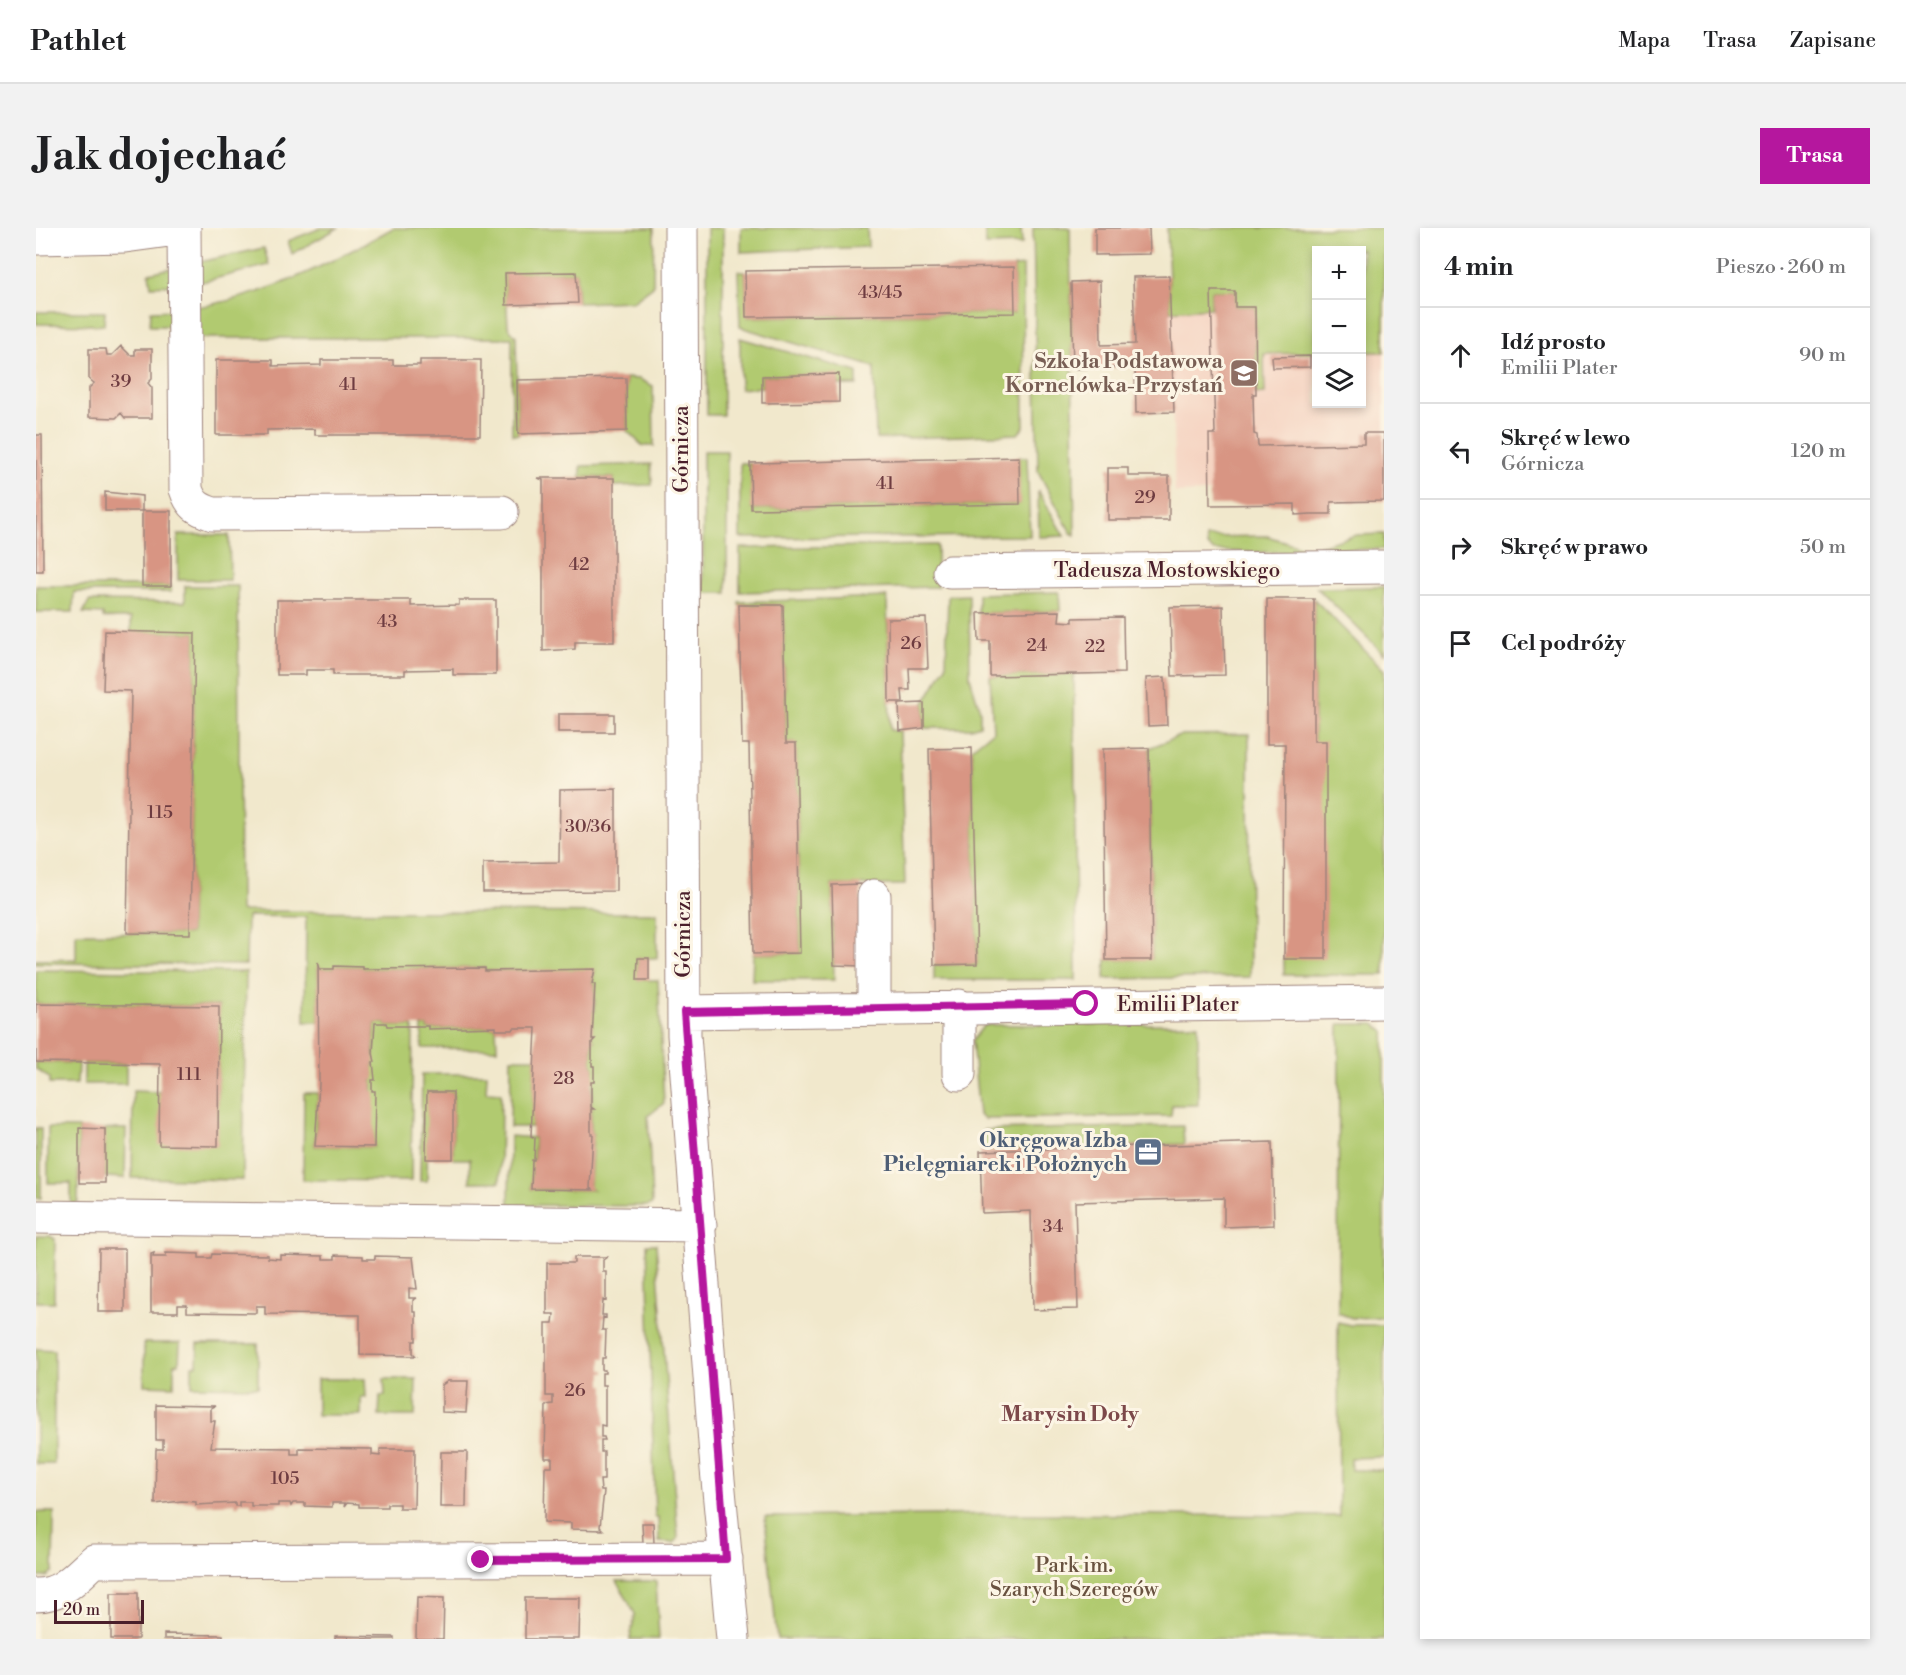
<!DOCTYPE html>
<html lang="pl">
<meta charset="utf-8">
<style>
body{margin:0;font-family:"Libre Bodoni",serif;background:#f2f2f2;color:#202124}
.controls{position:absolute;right:18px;top:18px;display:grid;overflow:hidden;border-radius:0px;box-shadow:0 3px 9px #0003}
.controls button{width:54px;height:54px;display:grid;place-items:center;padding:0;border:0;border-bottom:2px solid #e0e0e0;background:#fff;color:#202124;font:30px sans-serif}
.scale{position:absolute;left:18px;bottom:15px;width:90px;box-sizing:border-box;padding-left:6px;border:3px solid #4a1f2b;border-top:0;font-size:16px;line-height:21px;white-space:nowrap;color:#4a1f2b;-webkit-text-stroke:4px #fcf5e5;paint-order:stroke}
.stop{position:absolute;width:18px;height:18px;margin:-14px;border:4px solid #b5179e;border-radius:50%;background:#fff}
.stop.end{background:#b5179e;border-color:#fff;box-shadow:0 2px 6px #0008}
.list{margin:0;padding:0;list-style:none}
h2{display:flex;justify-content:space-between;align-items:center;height:78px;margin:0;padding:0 24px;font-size:26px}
h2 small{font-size:20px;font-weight:400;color:#757577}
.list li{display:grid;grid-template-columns:39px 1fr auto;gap:18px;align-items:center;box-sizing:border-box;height:96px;padding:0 24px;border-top:2px solid #e0e0e0}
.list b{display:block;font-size:22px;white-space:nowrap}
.list p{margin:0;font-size:20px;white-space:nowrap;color:#757577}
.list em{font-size:20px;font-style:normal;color:#757577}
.icon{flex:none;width:33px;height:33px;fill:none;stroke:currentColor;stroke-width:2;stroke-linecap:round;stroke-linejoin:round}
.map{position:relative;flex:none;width:1348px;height:1411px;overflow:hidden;border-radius:0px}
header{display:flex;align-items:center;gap:36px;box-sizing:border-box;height:84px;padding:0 30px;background:#fff;border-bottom:2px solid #e0e0e0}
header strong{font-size:28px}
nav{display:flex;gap:33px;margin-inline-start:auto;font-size:21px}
.intro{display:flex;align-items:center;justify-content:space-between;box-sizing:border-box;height:144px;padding:0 36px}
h1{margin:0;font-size:42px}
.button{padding:15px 27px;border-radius:0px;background:#b5179e;color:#fff;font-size:21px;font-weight:700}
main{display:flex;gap:36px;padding:0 36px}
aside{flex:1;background:#fff;border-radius:0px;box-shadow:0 3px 9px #0003}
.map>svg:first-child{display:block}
.built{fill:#f5d3c1;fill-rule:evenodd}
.green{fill:#b1ca70;stroke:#7e744e;stroke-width:1.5}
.building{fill:#d89583}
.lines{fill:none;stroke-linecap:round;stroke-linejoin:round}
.minor-casing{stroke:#9e847c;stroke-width:35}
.minor{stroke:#fff;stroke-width:33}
.route{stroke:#b5179e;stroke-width:8}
.labels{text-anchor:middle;stroke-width:6;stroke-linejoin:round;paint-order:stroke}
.number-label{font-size:18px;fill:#6e3c41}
.education-label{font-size:21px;font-weight:bold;fill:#785e54;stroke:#fcf5e5;text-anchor:end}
.street-label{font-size:21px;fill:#4a1f2b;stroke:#fcf5e5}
.service-label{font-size:21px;font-weight:bold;fill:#4e5e75;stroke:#fcf5e5;text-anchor:end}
.park-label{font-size:21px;fill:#695240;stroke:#fcf5e5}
.neighbourhood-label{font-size:22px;font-weight:bold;fill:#7c484a;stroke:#fcf5e5}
</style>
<header>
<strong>Pathlet</strong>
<nav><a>Mapa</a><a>Trasa</a><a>Zapisane</a></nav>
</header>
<div class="intro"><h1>Jak dojechać</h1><a class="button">Trasa</a></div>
<main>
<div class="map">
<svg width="1348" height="1411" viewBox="0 0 1348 1411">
<rect width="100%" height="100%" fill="#fcf5e5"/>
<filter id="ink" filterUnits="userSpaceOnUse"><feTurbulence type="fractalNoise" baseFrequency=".0167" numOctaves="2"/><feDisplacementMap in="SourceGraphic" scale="12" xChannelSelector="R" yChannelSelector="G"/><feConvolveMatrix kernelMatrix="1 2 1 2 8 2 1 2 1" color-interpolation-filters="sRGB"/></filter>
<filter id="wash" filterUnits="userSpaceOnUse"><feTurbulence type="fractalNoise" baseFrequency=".008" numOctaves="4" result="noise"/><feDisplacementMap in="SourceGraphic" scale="24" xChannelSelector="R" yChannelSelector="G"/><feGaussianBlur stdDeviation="1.35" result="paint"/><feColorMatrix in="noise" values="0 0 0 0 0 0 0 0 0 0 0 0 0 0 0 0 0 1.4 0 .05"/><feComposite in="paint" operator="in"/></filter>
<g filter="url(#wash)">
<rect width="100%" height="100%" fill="#f1e8cc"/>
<!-- built -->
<path class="built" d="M1131,0H1348V273L1295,274V286L1259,287L1258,276L1174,277V264L1139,265ZM1280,22H1326V176H1280Z"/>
<!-- green -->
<path class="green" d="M285,0H302L256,26L252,13Z
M357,0H618L617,58L597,73L542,75L540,44L469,46L472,99L480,108L482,206H476V110H133L132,98H114L115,83C207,81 278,44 357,0Z
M671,0H687V187H671Z
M705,0H831L832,19L705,24Z
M949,0H985L986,16L949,17Z
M997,0H1034L1039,307L1035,305L1002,243Z
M1131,0H1348V124H1326V22H1280V125L1228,126L1229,165L1220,166L1219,79H1199V63H1175V80L1134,83Z
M228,20L233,37L158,56L115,58L113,45Z
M987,38L988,199L982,206L840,211L838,139L704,99L702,43H709L711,89L978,85V39Z
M0,84H69L68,97L0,96Z
M704,110L821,144V157H803L802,147L726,148V159L704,161Z
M590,150L603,151L617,158L618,218H607L591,203Z
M667,223H691V365H667Z
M983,229H991L994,308L704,310V235H714L716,281L983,276Z
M615,236L616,257L578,258V250L545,249V238Z
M1002,262L1028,308H1029L1003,309Z
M1348,306V321L1282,322V318L1321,307Z
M142,307H193L194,352H142Z
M1231,308L1270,320V325L1178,323L1171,317L1170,309Z
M901,317V359L704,364V320Z
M0,358H135V364H38L37,384H0Z
M149,358H202L204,683L621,685V730H602V752H622L628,875L612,888L616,976L611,978L473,977L474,908L499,910L495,961L557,962L554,960L557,906H555V881H557L555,879L558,839L556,838V814L559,812L556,811V783H559V756H556L559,742L449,743V740L327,741L326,739L299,738L298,741H284L282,738L283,794H269L270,689L211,688L210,737L0,735V732L40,731V705L154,706L159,405L95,404V390H67V386L47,385L53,373L149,374Z
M1348,359V426L1281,360Z
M1023,364L1024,383L942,385V366Z
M933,367L934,449L944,482V497L935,500H888V475L910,438L912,368Z
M851,369L854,502L864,503L869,657H796L798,752H716L717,726L764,725L760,515H750L747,377H703V374Z
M1278,371L1348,442V747H1248V731L1278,513Z
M1038,446L1040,752H898V737L941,736L936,520L957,503L954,448Z
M1213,506L1214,749L1069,751L1070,732L1116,731L1113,520L1146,507Z
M0,742L210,744L207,952L96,950L97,863L124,864L181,917L183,778L0,776Z
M339,795H350L351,798H377L375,953L267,952L268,865H282L279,918L338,919L336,863Z
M1162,796V877H1136L1135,888L948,891L943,887L936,813L948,797Z
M1303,796H1338L1348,803V1089L1316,1090L1302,1085Z
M386,798H392V801L460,799L461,821L386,820Z
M475,830H499L496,899H474Z
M0,834L42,835L41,856H13V850L0,841Z
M48,835L90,836V856H48Z
M386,846H451L450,864L465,865L464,954H434V931H417V864H392L391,953H384Z
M1147,898L1148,916L948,923V902Z
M0,900H5V970H0Z
M12,900H43L42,974L35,978V955H12Z
M69,901H90L89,950L69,949Z
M0,1008H14L19,1011L18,1074H0Z
M611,1016H620L642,1311L638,1315L623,1314L622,1289H619Z
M1302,1094L1314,1097H1348V1229L1314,1230L1315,1242H1348V1411H741L729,1289L981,1286L1303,1288Z
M108,1115H144L143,1136H138V1158L108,1157Z
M162,1116H222V1159L156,1158V1137H161Z
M0,1121L18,1122V1236H0Z
M281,1151H329L330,1169H325V1187H281Z
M348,1151H380L379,1188H343L344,1168H349Z
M0,1284H18L17,1344L11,1349H0Z
M581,1353H620L623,1411H594L599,1386Z"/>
<g id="blocks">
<!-- building -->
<path class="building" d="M1059,0H1113L1114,26L1059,27Z
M978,39L979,85L710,89L709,43Z
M540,44L542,75L470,77L469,45Z
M1133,48L1138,184L1100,185L1099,139L1037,141L1035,54L1064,53L1065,117L1099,116L1097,49Z
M1175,63H1199V79H1219L1220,166H1217L1218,206L1221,207L1222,218L1328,216V205H1348V273L1295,274V286H1275L1259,287V276L1174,277L1173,206H1179Z
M85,118L94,127H99V121H116V151L112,155L116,160V190H89L85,185L80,190L53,189V160L58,155L53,151V121H70L71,127H76Z
M1274,128V139L1237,140L1236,129Z
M180,132H237V138L285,137V132H357V137H384V132H445L444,207H279V201L231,202V207H180Z
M803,146V174L726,175V148Z
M590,150L591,203L482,206L481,152Z
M0,207H6L7,343H0Z
M983,229L984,276L715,281L714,235Z
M1072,240H1092V248H1133V292H1072Z
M502,250H578V414H539V421L507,423V252Z
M69,264L106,268V283H69Z
M106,283H135V358H106Z
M1231,371H1278V513H1290V731H1248L1249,516H1231Z
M241,372H375V378L423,377V372H460V447H417V441L369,442V447H297V442H270V447H241Z
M703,377H747L750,515H760L764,725L717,726L713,516H706Z
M1187,378L1189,447L1136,448L1134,379Z
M1024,383L1023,393L1037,394V390L1087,389L1088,445L954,448V413H943L942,385Z
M890,390L892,440H873L874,462H866L867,474H853L852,391Z
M69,403L159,405L154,706L91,705L95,463L67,462Z
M1129,449L1131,497L1112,498L1110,450Z
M888,475V500L864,503L863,476Z
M522,486H578V504H522Z
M936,520L941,736L898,737L893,521Z
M1113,520L1116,732H1070L1067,521Z
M580,561V663L447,664V635L523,634L524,562Z
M825,656V738L798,737L796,657Z
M602,730H613V752H601Z
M282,734L284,741H298V738L327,739V741L449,740V743L559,741L556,756H559L556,811H559L556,814V838H558V854H555V879L558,881H555V906H557L554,960L557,962L495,961L496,932H498L499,910L495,908L500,800H478L477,802H460V799L392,801V798H351L350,795H339L337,825L339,834H337L339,852H336V863H339L338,919L279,918L283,856Z
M0,776L183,778L182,918L123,917L124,836L0,834Z
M391,864H417V931H390Z
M43,900L69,901V955H43Z
M1236,914L1238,997L1188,999V970L1039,974L1042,1081L997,1082L995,983L946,985L944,923Z
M63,1021H89V1084H62Z
M118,1025L117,1029H130V1025L163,1026V1030H175L176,1026L232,1027V1030L244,1031V1027L287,1028V1031H299V1027L327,1028V1031H339V1028L377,1029L381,1061L373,1060V1070H381L377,1072V1084H380V1113H377V1125L380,1128L324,1127V1087L229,1086V1078H220V1085L151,1084V1077H142V1084H115V1026Z
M538,1029H571L567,1032V1044H570V1073L567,1072L566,1087H570V1090L567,1089L566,1102H570L569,1130H566V1142H569V1145H566V1157H569V1198L565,1197V1209H568L569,1212H565V1224H568V1252H564L565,1263H568L564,1299L567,1302L535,1301V1295L508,1294L509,1239H516V1230H509L510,1177L517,1176V1168H510V1095H517L518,1086H511V1035H538Z
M412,1153H432L430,1185L406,1184V1157Z
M120,1177L179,1178L175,1180V1193H179L175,1219L255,1220V1226H263V1220L336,1221V1227L344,1228V1221H379L378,1280H363V1276H351V1279H323V1276L311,1275L308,1279L309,1275H296V1279L269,1278V1275H257L255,1278L254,1275H242V1278H215V1274H203V1278H199V1275L160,1277V1274L146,1273L119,1276L120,1221H127V1212H120Z
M405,1224H431L430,1279H404Z
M606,1295H617L618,1315H607Z
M75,1365H102V1411H75Z
M381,1369L408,1370L407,1411H380Z
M489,1370H544L543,1411H489Z
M128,1406L187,1407V1411H128Z
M299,1408L358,1409V1411H299Z"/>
</g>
</g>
<g filter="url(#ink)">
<use href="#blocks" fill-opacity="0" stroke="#9e847c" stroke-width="1.5"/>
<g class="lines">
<!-- minor casing -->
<g class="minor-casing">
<path id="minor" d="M645,0L648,807L681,1241L697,1411
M0,10L89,8L148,0L150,261C155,277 162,281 177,286L466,284
M914,344L1348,339
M838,668V780
M648,784L1348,774
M923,846V778
M0,989L664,997
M0,1367C26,1367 40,1349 58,1333L690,1331"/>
</g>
<!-- minor -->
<use href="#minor" class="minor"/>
</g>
</g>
<g class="lines" filter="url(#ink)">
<!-- route -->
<path class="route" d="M445,1332L690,1331L648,784L1050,776"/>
</g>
<!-- icons -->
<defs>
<g id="school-square" transform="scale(1.5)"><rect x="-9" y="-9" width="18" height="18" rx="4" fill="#8d6e63" stroke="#fcf5e5"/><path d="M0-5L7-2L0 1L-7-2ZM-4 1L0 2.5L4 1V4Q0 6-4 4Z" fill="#fff"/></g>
<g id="office-square" transform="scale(1.5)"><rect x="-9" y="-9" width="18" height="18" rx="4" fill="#5c6f8a" stroke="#fcf5e5"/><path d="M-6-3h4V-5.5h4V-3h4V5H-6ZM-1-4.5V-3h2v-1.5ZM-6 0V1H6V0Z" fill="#fff"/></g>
</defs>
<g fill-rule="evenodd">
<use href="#school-square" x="1208" y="145"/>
<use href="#office-square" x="1112" y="924"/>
</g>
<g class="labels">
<!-- number labels -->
<g class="number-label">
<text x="844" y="70">43/45</text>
<text x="85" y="159">39</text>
<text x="312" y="162">41</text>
<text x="849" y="261">41</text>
<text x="1109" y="275">29</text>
<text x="543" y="342">42</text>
<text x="351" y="399">43</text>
<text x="875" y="421">26</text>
<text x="1001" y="423">24</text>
<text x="1059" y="424">22</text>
<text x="124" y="590">115</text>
<text x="552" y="604">30/36</text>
<text x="153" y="852">111</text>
<text x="528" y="856">28</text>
<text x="1017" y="1004">34</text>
<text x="539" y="1168">26</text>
<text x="249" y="1256">105</text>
</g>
<!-- education labels -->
<g class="education-label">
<text x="1187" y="140">Szkoła Podstawowa<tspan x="1187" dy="24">Kornelówka-Przystań</tspan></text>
</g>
<!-- street labels -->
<g class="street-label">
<text transform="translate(645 221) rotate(-90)" y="7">Górnicza</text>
<text x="1131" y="349">Tadeusza Mostowskiego</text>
<text transform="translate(647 706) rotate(-90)" y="7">Górnicza</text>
<text x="1142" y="783">Emilii Plater</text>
</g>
<!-- service labels -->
<g class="service-label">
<text x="1091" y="919">Okręgowa Izba<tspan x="1091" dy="24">Pielęgniarek i Położnych</tspan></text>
</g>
<!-- park labels -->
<g class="park-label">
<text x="1038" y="1344">Park im.<tspan x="1038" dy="24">Szarych Szeregów</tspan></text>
</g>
<!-- neighbourhood labels -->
<g class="neighbourhood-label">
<text x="1034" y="1193">Marysin Doły</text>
</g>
</g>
</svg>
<div class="controls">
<button>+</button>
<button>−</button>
<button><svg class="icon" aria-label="layers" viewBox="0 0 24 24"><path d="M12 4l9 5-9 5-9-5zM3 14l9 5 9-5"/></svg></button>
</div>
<div class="scale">20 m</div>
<div class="stop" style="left:1050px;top:776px"></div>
<div class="stop end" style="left:445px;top:1332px"></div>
</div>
<aside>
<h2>4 min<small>Pieszo · 260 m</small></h2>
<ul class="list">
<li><svg class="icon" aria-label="ahead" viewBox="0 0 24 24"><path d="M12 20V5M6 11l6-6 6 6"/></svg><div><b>Idź prosto</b><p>Emilii Plater</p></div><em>90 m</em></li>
<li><svg class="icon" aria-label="left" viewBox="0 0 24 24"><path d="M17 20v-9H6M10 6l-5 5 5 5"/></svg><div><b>Skręć w lewo</b><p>Górnicza</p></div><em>120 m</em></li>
<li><svg class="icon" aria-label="right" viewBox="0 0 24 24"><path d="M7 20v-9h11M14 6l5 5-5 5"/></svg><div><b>Skręć w prawo</b></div><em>50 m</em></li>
<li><svg class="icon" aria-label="arrive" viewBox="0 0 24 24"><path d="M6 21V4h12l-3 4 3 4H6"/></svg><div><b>Cel podróży</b></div></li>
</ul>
</aside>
</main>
